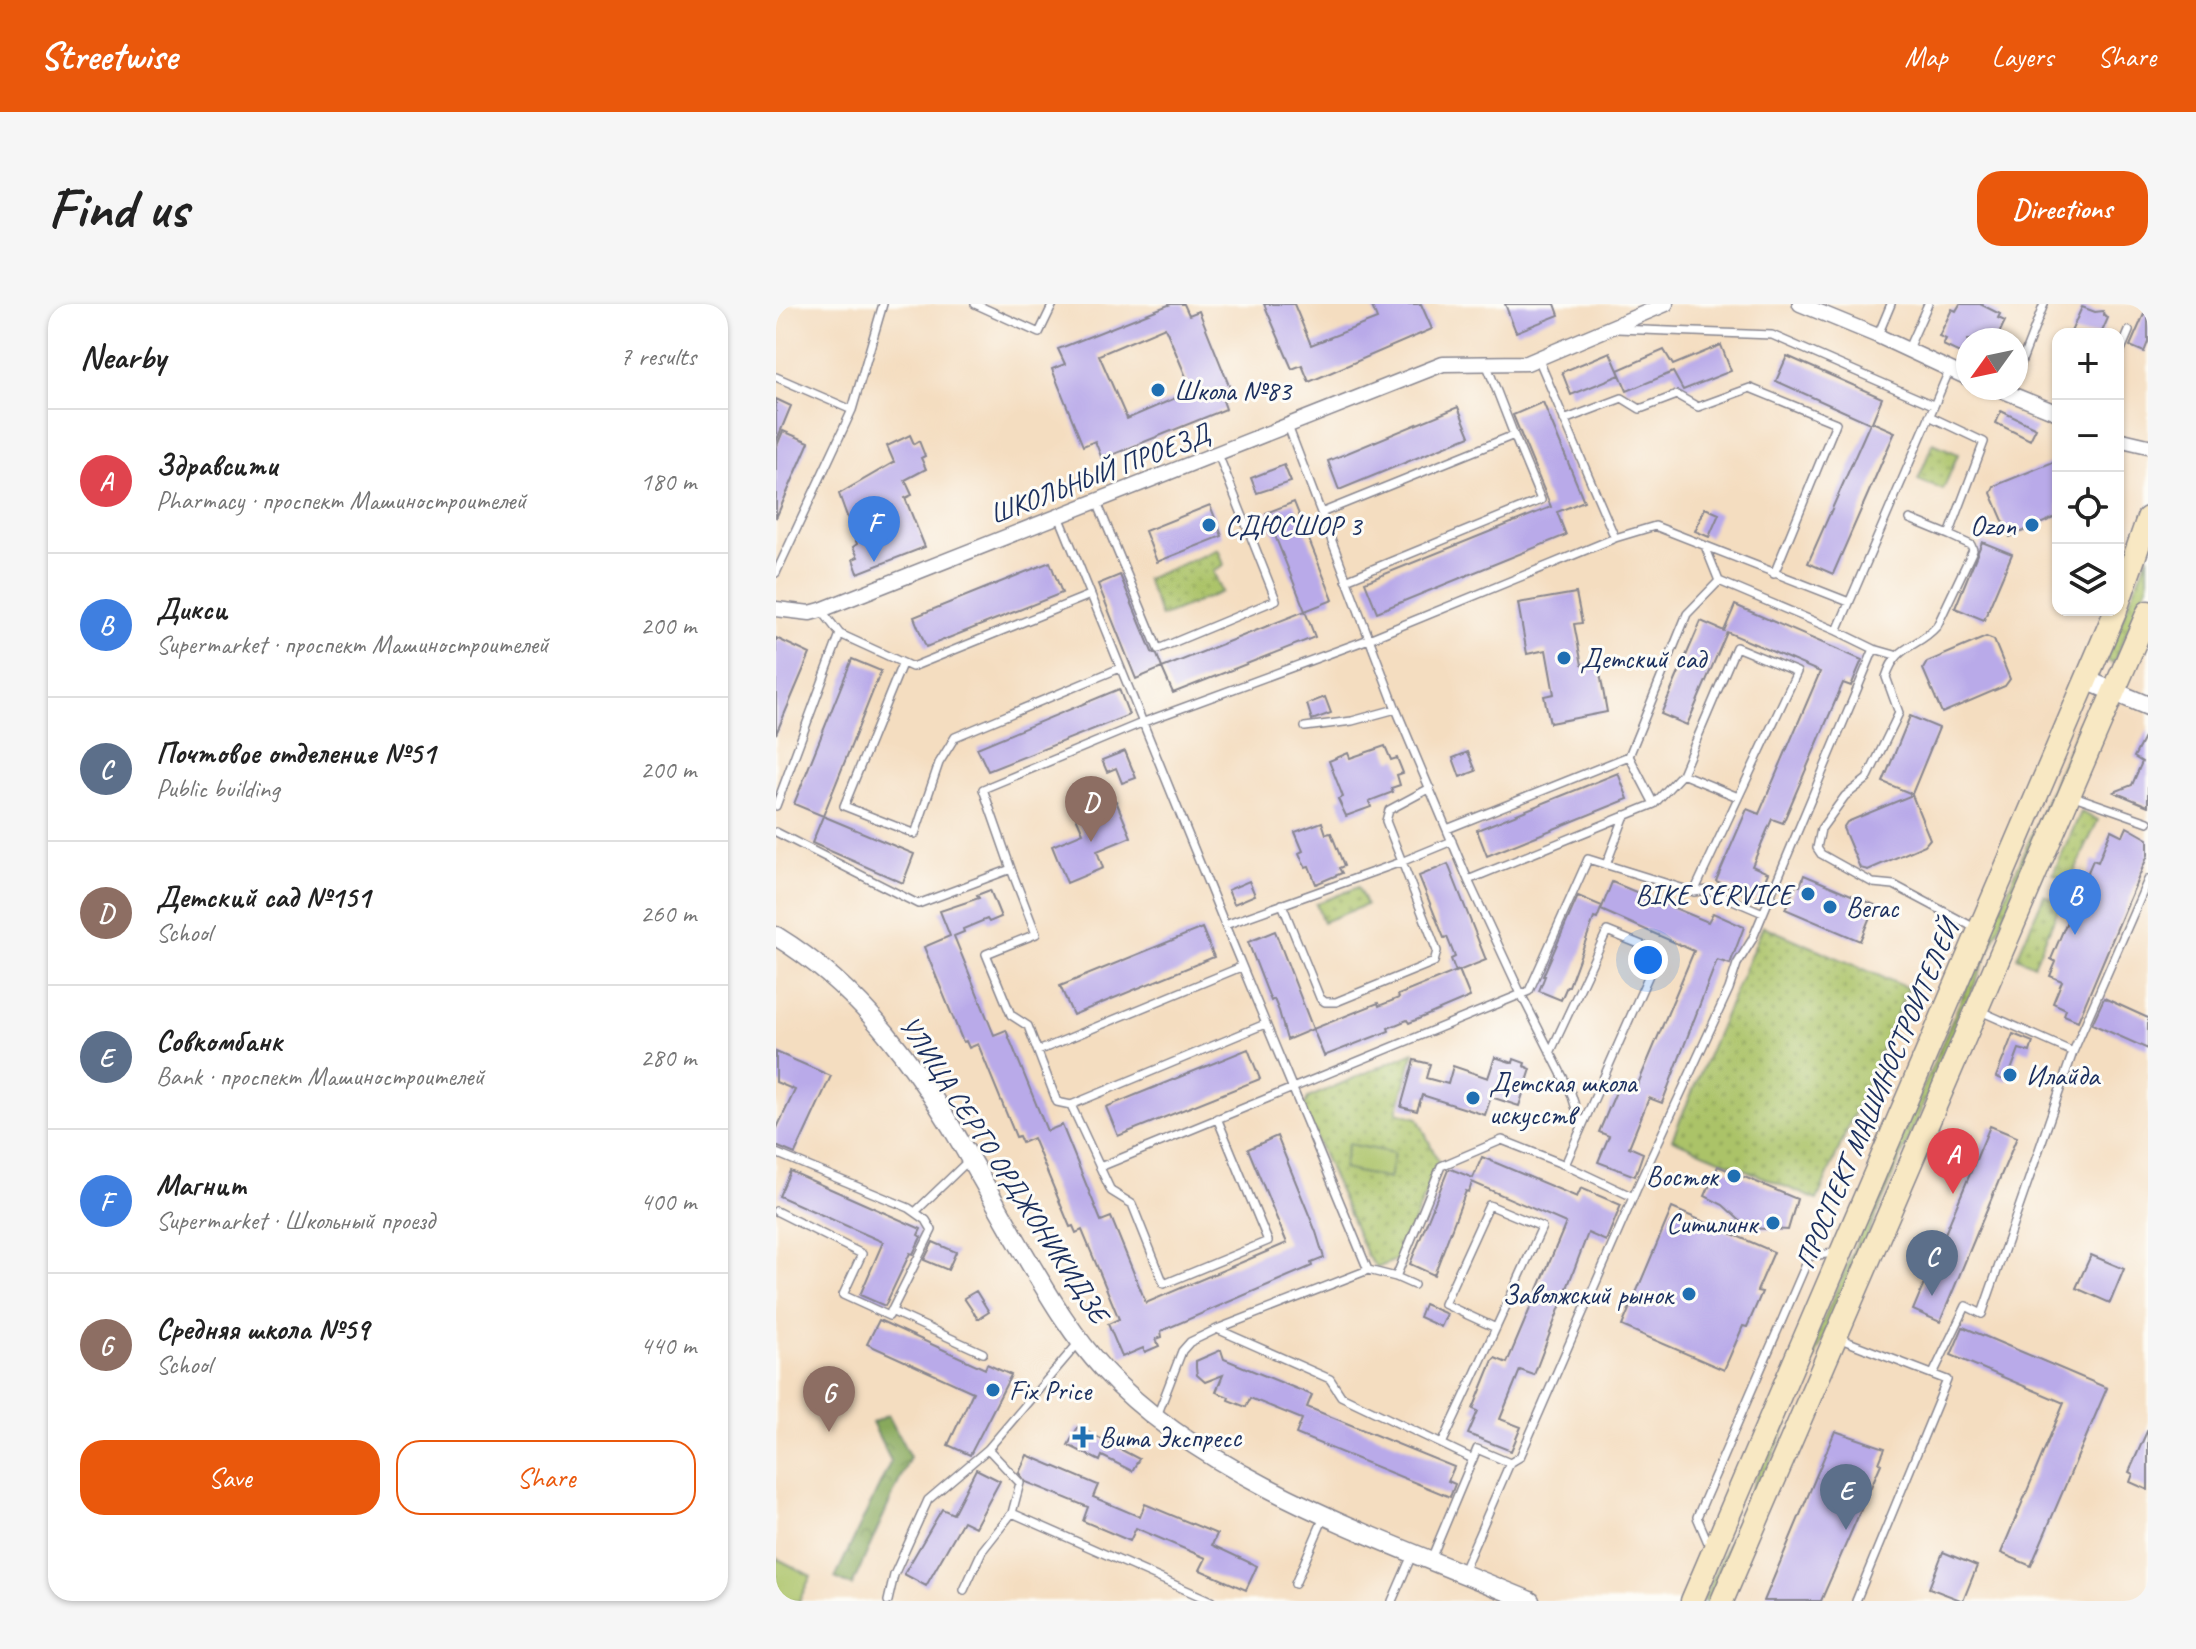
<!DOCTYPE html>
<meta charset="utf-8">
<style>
body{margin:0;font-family:Caveat,sans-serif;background:#f6f6f6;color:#222}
.controls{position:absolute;right:24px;top:24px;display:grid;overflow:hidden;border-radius:16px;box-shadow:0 2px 6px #0004}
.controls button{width:72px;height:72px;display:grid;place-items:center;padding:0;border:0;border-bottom:2px solid #e0e0e0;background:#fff;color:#222;font:40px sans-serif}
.compass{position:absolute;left:1180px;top:24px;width:72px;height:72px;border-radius:50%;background:#fff;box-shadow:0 2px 6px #0004;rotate:237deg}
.you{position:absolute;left:872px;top:656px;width:28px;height:28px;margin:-20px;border:6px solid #fff;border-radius:50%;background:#1a73e8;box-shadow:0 0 0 12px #1a73e833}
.badge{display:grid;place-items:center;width:52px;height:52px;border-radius:50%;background:#ea580c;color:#fff;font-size:26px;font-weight:700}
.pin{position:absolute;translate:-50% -66px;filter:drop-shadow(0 2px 4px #0008)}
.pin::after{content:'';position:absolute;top:42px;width:28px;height:24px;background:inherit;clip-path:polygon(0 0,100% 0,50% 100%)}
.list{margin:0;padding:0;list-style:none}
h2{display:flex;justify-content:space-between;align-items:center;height:104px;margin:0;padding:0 32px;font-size:34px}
h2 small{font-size:26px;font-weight:400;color:#767676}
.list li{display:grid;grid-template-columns:52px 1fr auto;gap:24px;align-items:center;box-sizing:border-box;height:144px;padding:0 32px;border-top:2px solid #e0e0e0}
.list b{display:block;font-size:30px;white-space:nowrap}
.list p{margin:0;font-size:26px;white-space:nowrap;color:#767676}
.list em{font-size:26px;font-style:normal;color:#767676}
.actions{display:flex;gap:16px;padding:24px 32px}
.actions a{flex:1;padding:18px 0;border:2px solid #ea580c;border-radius:24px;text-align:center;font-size:28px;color:#ea580c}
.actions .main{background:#ea580c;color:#fff}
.icon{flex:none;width:44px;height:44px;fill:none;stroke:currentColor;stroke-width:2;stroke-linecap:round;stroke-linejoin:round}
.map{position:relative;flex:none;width:1372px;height:1297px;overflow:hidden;border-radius:24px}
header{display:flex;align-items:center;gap:48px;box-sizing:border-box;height:112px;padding:0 40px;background:#ea580c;color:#fff}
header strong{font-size:38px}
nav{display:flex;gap:44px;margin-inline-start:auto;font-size:28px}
.intro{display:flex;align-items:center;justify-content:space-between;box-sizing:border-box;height:192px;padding:0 48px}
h1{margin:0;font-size:56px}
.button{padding:20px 36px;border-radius:24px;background:#ea580c;color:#fff;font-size:28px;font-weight:700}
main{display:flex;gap:48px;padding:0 48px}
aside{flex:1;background:#fff;border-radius:24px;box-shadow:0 2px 6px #0004}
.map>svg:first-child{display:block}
.green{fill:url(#green-dots);stroke:#637963;stroke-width:2}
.forest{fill:url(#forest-crowns);stroke:#526c5d;stroke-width:2}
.pitch{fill:#abc368;stroke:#637963;stroke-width:2}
.building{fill:#b9aae9;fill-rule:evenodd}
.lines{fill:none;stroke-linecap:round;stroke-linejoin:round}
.service-casing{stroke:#88868f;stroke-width:10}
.minor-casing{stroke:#88868f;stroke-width:17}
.tertiary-casing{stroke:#88868f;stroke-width:21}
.secondary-casing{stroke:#88868f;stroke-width:25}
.service{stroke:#fff;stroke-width:7}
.minor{stroke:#fff;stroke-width:14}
.tertiary{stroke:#fff;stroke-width:18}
.secondary{stroke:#f8e8c3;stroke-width:22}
.poi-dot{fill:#1f6fb2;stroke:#fdfcf7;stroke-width:3}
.labels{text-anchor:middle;stroke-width:6;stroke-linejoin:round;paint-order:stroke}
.poi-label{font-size:28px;fill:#1b2f5e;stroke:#fdfcf7;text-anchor:start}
.street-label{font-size:28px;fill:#1b2f5e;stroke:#fdfcf7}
</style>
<header>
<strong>Streetwise</strong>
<nav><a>Map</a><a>Layers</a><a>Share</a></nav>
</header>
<div class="intro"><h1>Find us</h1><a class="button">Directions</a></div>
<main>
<aside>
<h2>Nearby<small>7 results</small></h2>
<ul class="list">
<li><span class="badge" style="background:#e0444e">A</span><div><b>Здравсити</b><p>Pharmacy · проспект Машиностроителей</p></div><em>180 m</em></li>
<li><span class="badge" style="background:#3f7fe0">B</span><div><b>Дикси</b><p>Supermarket · проспект Машиностроителей</p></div><em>200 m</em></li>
<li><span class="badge" style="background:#5c6f8a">C</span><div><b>Почтовое отделение №51</b><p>Public building</p></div><em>200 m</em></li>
<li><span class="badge" style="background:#8d6e63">D</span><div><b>Детский сад №151</b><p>School</p></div><em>260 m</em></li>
<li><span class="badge" style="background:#5c6f8a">E</span><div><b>Совкомбанк</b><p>Bank · проспект Машиностроителей</p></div><em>280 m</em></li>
<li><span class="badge" style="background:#3f7fe0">F</span><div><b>Магнит</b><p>Supermarket · Школьный проезд</p></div><em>400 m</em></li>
<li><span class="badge" style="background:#8d6e63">G</span><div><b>Средняя школа №59</b><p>School</p></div><em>440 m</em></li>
</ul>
<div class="actions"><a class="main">Save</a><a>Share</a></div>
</aside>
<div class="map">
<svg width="1372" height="1297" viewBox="0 0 1372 1297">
<defs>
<pattern id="green-dots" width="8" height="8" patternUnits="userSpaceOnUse" patternTransform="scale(2)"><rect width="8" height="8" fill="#abc368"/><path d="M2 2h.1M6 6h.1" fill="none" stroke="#8a9f59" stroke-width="1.8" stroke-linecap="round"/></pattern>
<pattern id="forest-crowns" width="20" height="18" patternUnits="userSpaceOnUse" patternTransform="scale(2)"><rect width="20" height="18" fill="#88a95c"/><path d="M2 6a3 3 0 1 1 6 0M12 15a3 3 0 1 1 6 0" fill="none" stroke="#6e8a4f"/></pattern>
</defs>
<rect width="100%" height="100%" fill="#fdfcf7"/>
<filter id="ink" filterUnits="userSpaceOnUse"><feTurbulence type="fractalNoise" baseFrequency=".0125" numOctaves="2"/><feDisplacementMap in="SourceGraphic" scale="16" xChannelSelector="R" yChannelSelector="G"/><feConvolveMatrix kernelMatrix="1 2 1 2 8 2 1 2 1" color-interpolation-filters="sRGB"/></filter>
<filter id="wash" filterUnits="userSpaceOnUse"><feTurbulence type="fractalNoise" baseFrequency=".006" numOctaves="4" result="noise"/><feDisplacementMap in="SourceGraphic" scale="32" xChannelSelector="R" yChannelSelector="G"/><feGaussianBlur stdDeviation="1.8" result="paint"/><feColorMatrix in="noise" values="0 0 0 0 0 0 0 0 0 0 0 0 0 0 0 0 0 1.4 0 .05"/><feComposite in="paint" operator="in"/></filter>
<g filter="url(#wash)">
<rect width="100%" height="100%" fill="#f4ddc0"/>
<!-- green -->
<path class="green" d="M1157,139L1182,150L1167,186L1142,176Z
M442,245L448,261L437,267L446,288L385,313L370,275Z
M1372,251V281L1337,359L1330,356Z
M1308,409L1314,411L935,1297H927Z
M1305,508L1322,516L1294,578L1277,570Z
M582,583L590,601L547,618L540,600Z
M1268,591L1285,599L1258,661L1241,653Z
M987,622L1132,684L1041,896L896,835Z
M638,748L621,808L642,814L663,859L622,955L601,964L591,952L527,804L532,794Z"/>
<!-- forest -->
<path class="forest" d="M112,1111L134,1153L76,1282L59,1274L115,1157L96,1119Z"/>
<!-- pitch -->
<path class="pitch" d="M572,840L618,849L613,875L567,865Z
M0,1254L35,1272L23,1297H0Z"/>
<g id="blocks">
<!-- building -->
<path class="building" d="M395,0H408L413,11L423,7L454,84L444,88L450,105L326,155L319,137L307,142L276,65L289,60L282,45ZM389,23L416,87L351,115L323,51Z
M488,0H518L535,41L601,15L595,0H645L656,25L533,78L526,61L516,65Z
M729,0H779L783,11L740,28Z
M1184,0H1204L1224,10L1222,14L1229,17L1220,36H1192V53L1167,41L1170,35L1163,32L1176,5L1180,7Z
M1372,1V38L1368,48L1354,42Z
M1306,3L1319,8L1327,7L1328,12L1332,14L1325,30H1294Z
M945,41L955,67L907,86L897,68L851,87L842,66L888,46L897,61Z
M834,48L844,71L795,91L786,68Z
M1011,52L1106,94L1096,118L1119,128L1057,270L1032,259L1094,119L1000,77Z
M0,95L15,102L0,138Z
M767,98L808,197L781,208L790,231L601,308L589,278L775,203L737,111Z
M682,103L694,132L563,186L552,157Z
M1225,107L1260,124L1254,136L1220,119Z
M7,127L33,138L0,214V144Z
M134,131L138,140L143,137L149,152L145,154L150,165L129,176L136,191L129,194L149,243L82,269L77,255L82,253L77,243L81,240L63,190L118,158L111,142Z
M1282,156V212L1234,233L1215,189L1218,182Z
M508,161L515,178L481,189L475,174Z
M518,198L557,296L529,307L490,209Z
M434,201L446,232L381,258L369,227Z
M929,204L943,210L933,233L919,227Z
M1206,238L1236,250L1208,316L1179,304Z
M274,258L286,289L150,343L138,313Z
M344,271L376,348L381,351L386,364L360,375L322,280Z
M800,289L806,319L798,320L806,361L822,358L831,408L774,419L768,392L778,390L770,346L751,350L742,299Z
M959,301L1086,356L1075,382L1067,379L1007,519L996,515L976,562L992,569L981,595L940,577L971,505L983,510L1044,368L951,328L911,421L885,410L925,317L948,327Z
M529,307L539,333L397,389L386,364Z
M1210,333L1218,336L1234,375L1229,382L1166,409L1147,365L1151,358Z
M0,334L34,350L0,430Z
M76,355L105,367L47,512L18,500Z
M343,385L353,411L212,467L201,444Z
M549,393L555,409L536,416L531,400Z
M1134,412L1163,424L1136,490L1107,478Z
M1372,426V502L1338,488L1356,481L1366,458L1358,453Z
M609,442L615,456L621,454L627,469L621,471L624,481L615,484L617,488L593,497L595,503L570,512L562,495L567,493L553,457L572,449L574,454Z
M349,447L360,474L346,479L340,464L331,468L326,456Z
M692,448L700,467L684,473L677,454Z
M842,469L852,495L711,552L701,526Z
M1136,491L1154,535L1149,541L1092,566L1084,564L1067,524L1071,518Z
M340,497L355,533L321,547L327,564L291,579L276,542L307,529L300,513Z
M47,512L138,550L127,579L36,539Z
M546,518L550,530L555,529L568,562L563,564L566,569L540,580L533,562L529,563L523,549L527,547L519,528Z
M1351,523L1372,535V551L1302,717L1288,711L1290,705L1277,699L1286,677L1274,672L1280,658L1275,655L1317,556L1322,558L1335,526L1347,532Z
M672,560L710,656L680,668L675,655L679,653L671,633L668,634L643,572Z
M1028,571L1099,601L1084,637L1009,605L1020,581L1024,582Z
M473,577L479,591L458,600L452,586Z
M836,578L932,618L937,609L968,623L954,660L941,656L886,799L873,794L853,843L867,849L859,872L822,858L833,832L823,828L842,783L859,787L918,647L825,606Z
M214,586L225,613L213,618L211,615L187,625L188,628L178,632L218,731L230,726L271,827L286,821L325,917L335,913L370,999L511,939L472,845L501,832L540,928L548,954L535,959L536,962L385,1027L386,1033L380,1035L383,1042L369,1048L367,1044L346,1053L332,1020L343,1015L306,926L300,929L297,922L294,923L257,834L246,839L243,832L240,833L202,740L193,744L190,737L187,738L148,643L174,632L164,607L203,594L201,591Z
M802,592L826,602L821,615L818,614L793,682H791L785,696L763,687L769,672H767Z
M426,624L438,653L297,711L284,682Z
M499,627L537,725L511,736L503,707L498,695L495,697L472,638Z
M683,666L694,693L633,719L631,716L612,724L613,727L548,752L537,725L602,699L603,702L623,694L622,691Z
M1328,694L1372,714V745L1316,720Z
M1237,730L1257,738L1254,748L1243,745L1231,777L1220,773Z
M472,745L484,775L342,832L330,803Z
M0,748L55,772L19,850L0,842V826L19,786L0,778Z
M719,753L737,759L738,755L749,759L748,762L755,765L743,802L715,793L709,811L646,791L641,807L625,803L638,756L654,760L650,774L672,780L677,762L712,774Z
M1214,822L1241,833L1164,1018L1137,1006Z
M706,853L801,893L805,884L845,901L830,937L812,929L758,1071L744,1066L724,1115L745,1123L735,1147L692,1130L702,1107L697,1105L717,1056L719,1054L731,1059L790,919L696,878L693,888L690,887L658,971L634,960L672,866L675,865L697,874Z
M942,862L1021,895L1012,926L972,924L947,901L929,892Z
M14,867L145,925L142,931L145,933L137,950L134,949L109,1002L84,991L107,938L3,892Z
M896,904L998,948L981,987L986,988L971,1023L967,1022L948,1066L846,1022Z
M157,938L180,948L172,966L148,956Z
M1315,951L1348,965L1334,999L1300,984Z
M200,987L213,1008L202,1015L188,994Z
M648,1000L671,1010L665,1023L643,1013Z
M103,1016L209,1065L211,1060L235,1071L194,1151L172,1141L197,1088L91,1040Z
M1187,1023L1331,1084L1255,1262L1225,1249L1288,1099L1175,1051Z
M445,1046L448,1055L536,1091L531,1103L678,1163L672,1177L679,1180L674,1193L520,1130L526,1115L474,1094L470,1103L452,1096L453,1093L440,1088L447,1071L429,1078L421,1071L420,1064V1057Z
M302,1123L363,1155L356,1167L326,1152L324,1157L292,1141Z
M1372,1125V1186L1354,1178L1357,1170L1353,1168Z
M1059,1127L1109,1144L1103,1159L1105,1160L1045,1297H988Z
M251,1151L322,1181L317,1193L364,1213L369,1200L441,1230L436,1241L481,1262L470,1286L424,1266L430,1254L360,1224L354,1237L307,1217L312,1203L250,1178L243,1169Z
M200,1165L224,1177L199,1223L187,1217L150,1282L128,1270L166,1205L177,1210Z
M1167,1248L1201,1262L1187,1297L1153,1284Z"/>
</g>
</g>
<g filter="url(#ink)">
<use href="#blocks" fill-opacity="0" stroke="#88868f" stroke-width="2"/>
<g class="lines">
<!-- service casing -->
<g class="service-casing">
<path id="service" d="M199,0L263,29L277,0
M841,25L996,31L1157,101
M1102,31L1115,0
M1131,47L1152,0
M1342,53L1353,27
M710,59L738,131
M1240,72L1268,0
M0,73L76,106L0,269
M76,106L107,0
M1153,112L1208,138L1173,231L1195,241L1197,246L1161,322C1141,345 1121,339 1110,373L1123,409L1091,475L1069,492L1045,525L1041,544L1045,550L1097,579L1118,581L1199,624
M788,116L846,94L864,105L901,91L922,103L974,84L1060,119L998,270
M512,122L620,405L692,576L878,500L906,470L960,343L1021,368L918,588
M321,198L382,345L500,296L442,150
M545,209L738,131L765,196L570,276
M283,212L449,621L625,558L676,537
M1134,215L1173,231
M839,234L879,222L1073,298
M929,242L943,277
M46,307L64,330
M1098,345L1119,351
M126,360L68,502L139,530L163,459L179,433L344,364
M529,423L576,417L620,405
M853,452L878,500
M906,470L962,493
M1295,491L1372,518
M0,502L64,330L136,363L314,291
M671,525L853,452L911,310L943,277L1061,327
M0,528L142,600L235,565L207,485L368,418L593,335L839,234L762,54
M830,561L849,511
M235,565L260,630L210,650L235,711L252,722L281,798L295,801L335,887L356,900L388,980L492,937L441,814
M692,576L745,690L795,789L805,821
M506,600L544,694L549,698H560L658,658L661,647L610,517L613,506L654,484
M449,621L592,966L620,973L638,981
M262,747L465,663
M1297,748L1372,576
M774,749L831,627L883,648L789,861L857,893
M295,801L489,720
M0,849L133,904L150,916L156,926L113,1012L67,991L86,950L0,907
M324,863L753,687L812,555L918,588L933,586L987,609
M139,908L192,857
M620,973L665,862L726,836L789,861
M115,1007L207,1049
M441,1025L592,966
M1062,1034L1171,1076L1080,1297
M1157,1070L1190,1002L1206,1010L1297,748L1202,706
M381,1112L406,1047L414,1038L441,1025L554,1075L565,1092L697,1155
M666,1140C700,1068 733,996 766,923L713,901L668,1000L720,1024
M212,1145L244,1179L236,1209
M933,1241L921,1213L1028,965L1033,952L1059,949
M655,1255L701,1145L734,1159L744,1153L862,882L953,685L961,660L976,636L1098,345L1061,327L1173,67
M687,1267L734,1159
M519,1280L548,1213
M188,1286L206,1247L236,1209L435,1297
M112,1297L118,1271L152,1196L212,1145L304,1037
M616,1297L636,1251"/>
</g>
<!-- minor casing -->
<g class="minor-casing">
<path id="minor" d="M1024,0L1102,32L1192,74
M1220,84L1282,109
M1342,135L1372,142
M0,305L34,309L45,306L667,60L751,59L890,0"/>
</g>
<!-- tertiary casing -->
<g class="tertiary-casing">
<path id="tertiary" d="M1310,376L1372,402
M0,632C121,706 177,827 246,946C271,988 294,1029 327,1065C429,1177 616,1239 754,1297"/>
</g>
<!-- secondary casing -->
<g class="secondary-casing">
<path id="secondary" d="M1342,300L1372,214
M916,1297L1340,306
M946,1297L1372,308"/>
</g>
<!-- service -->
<use href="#service" class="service"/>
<!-- minor -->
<use href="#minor" class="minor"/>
<!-- tertiary -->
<use href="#tertiary" class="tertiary"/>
<!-- secondary -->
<use href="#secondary" class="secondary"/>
</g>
</g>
<!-- markers -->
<g class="poi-dot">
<circle cx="382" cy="86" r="8"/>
<circle cx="433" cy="221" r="8"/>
<circle cx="1256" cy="221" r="8"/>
<circle cx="788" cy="354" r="8"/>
<circle cx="1032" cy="590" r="8"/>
<circle cx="1054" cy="603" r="8"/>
<circle cx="1234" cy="771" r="8"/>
<circle cx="697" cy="794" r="8"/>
<circle cx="958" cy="872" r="8"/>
<circle cx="997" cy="919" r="8"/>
<circle cx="913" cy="990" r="8"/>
<circle cx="217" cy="1086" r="8"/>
<path d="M303 1121h8v8h8v8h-8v8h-8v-8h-8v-8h8z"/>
</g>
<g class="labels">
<!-- poi labels -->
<g class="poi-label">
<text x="398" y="96">Школа №83</text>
<text x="449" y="231">СДЮСШОР 3</text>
<text x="1240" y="231" text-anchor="end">Ozon</text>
<text x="804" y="364">Детский сад</text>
<text x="1016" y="600" text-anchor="end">BIKE SERVICE</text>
<text x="1070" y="613">Вегас</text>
<text x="1250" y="781">Илайда</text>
<text x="713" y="788">Детская школа<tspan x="713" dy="32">искусств</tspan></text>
<text x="942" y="882" text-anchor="end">Восток</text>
<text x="981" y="929" text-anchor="end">Ситилинк</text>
<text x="897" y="1000" text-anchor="end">Заволжский рынок</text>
<text x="233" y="1096">Fix Price</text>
<text x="323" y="1143">Вита Экспресс</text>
</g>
<!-- street labels -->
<g class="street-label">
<text transform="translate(323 169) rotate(-21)" y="10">ШКОЛЬНЫЙ ПРОЕЗД</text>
<text transform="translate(1100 790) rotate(-67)" y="10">ПРОСПЕКТ МАШИНОСТРОИТЕЛЕЙ</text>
<text transform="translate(229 865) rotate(57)" y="10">УЛИЦА СЕРГО ОРДЖОНИКИДЗЕ</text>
</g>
</g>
</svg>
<div class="controls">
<button>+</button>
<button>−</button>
<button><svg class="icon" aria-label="locate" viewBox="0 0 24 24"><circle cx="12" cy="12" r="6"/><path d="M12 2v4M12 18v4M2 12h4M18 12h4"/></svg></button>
<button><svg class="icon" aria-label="layers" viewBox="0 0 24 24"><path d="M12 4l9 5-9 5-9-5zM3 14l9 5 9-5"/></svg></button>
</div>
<svg class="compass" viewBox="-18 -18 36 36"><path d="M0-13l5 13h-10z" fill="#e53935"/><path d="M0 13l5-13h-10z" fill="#767676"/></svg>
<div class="you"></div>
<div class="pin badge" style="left:1177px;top:890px;background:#e0444e">A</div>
<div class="pin badge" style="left:1299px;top:631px;background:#3f7fe0">B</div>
<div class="pin badge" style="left:1156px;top:992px;background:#5c6f8a">C</div>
<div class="pin badge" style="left:315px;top:538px;background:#8d6e63">D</div>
<div class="pin badge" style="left:1070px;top:1226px;background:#5c6f8a">E</div>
<div class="pin badge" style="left:98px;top:258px;background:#3f7fe0">F</div>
<div class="pin badge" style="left:53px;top:1128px;background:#8d6e63">G</div>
</div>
</main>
